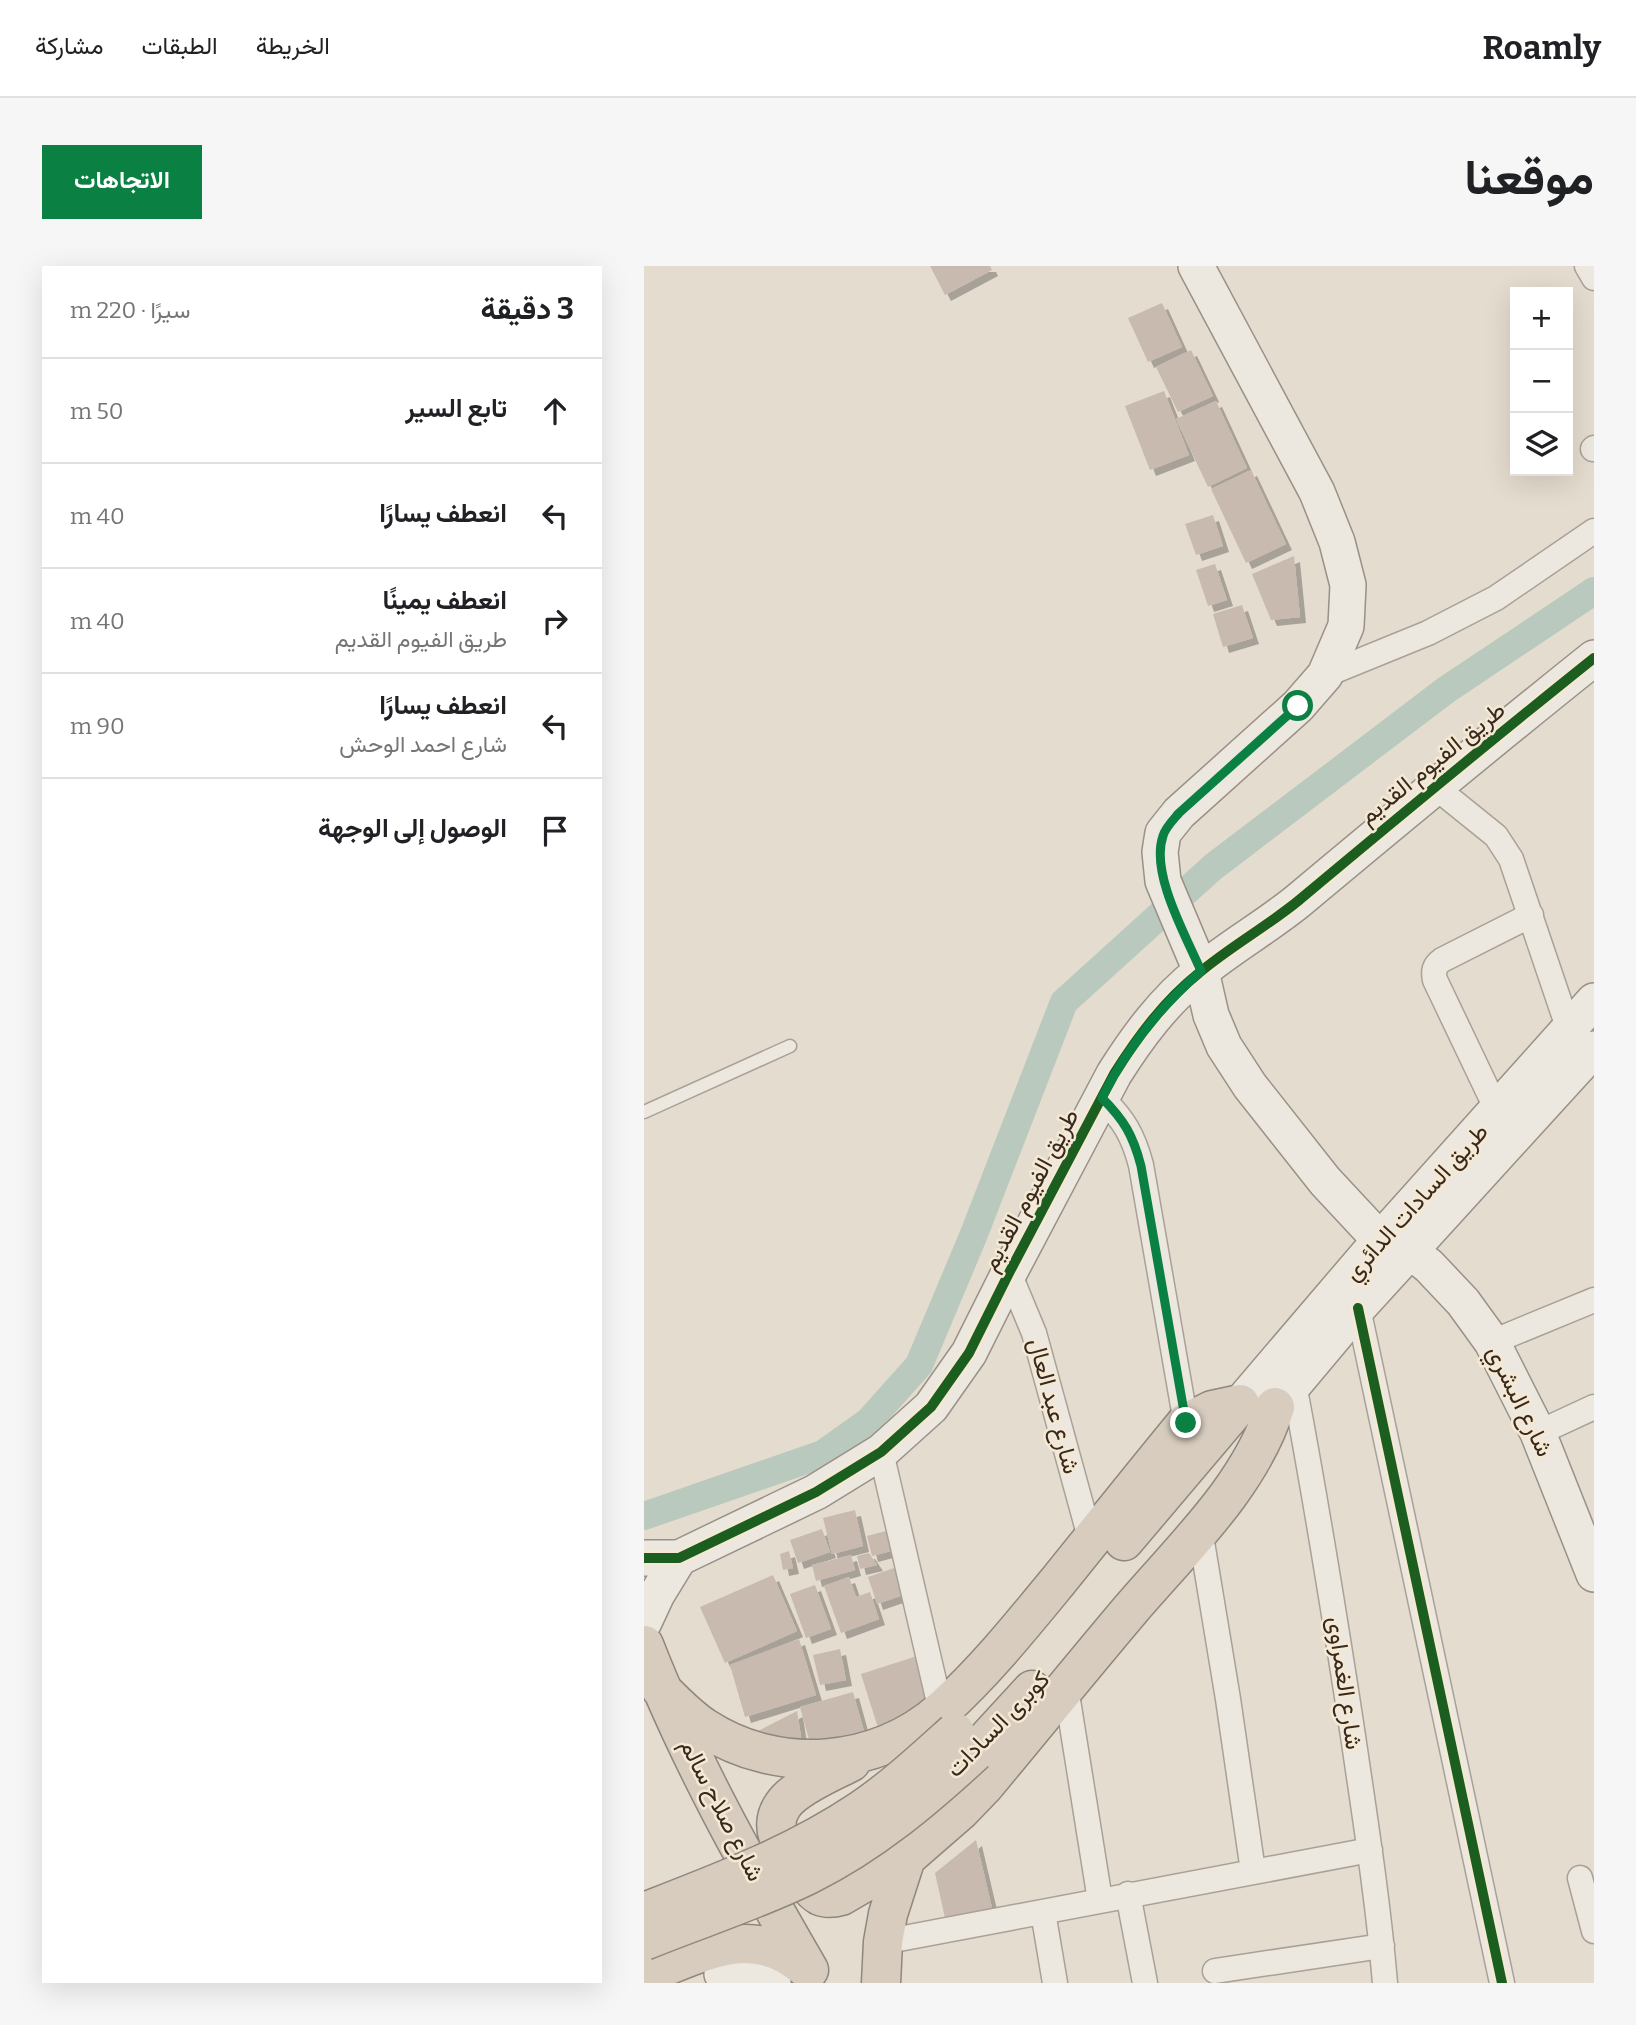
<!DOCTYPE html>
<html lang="ar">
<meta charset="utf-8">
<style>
body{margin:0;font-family:Bitter,Vazirmatn,serif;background:#f6f6f6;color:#202124;direction:rtl}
.controls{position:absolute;right:21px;top:21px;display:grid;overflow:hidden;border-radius:0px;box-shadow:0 7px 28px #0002}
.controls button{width:63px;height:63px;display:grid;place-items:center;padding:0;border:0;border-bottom:2px solid #e0e0e0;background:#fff;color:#202124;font:35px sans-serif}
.stop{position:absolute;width:21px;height:21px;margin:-16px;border:5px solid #0b8043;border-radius:50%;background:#fff}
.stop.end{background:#0b8043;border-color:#fff;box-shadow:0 2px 7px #0008}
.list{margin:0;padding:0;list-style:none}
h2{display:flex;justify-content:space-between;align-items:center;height:91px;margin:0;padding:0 28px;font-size:30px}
h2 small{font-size:23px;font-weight:400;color:#757577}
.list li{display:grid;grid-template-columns:46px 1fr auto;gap:21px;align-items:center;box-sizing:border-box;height:105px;padding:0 28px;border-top:2px solid #e0e0e0}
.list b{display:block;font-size:26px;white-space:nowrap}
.list p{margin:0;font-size:23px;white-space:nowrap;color:#757577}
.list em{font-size:23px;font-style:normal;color:#757577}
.icon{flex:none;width:38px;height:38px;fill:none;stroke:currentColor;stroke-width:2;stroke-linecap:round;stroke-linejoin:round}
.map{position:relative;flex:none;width:950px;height:1717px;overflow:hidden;direction:ltr;border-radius:0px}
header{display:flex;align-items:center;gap:42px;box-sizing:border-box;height:98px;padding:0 35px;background:#fff;border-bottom:2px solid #e0e0e0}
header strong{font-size:33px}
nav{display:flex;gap:38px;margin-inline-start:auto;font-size:24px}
.intro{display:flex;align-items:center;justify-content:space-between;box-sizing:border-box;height:168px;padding:0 42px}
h1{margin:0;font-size:49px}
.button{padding:18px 32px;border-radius:0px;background:#0b8043;color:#fff;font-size:24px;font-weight:700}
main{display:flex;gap:42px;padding:0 42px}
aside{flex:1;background:#fff;border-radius:0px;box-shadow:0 7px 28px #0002}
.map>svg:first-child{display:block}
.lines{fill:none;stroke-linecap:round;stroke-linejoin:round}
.canal{stroke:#b9c9be;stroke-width:28}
.building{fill:#c8baaf;filter:url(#shadow)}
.lane-casing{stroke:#a9a197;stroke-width:15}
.street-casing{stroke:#a9a197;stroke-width:27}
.secondary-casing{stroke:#999186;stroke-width:38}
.highway-casing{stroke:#8f877e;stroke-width:41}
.lane{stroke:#ece7df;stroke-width:12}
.street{stroke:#ece7df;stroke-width:24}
.secondary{stroke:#ece7df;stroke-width:35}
.highway{stroke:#d7ccbe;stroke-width:38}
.highway-bridge-casing{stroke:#8f877e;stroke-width:41;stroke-linecap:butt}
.highway-bridge{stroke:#d7ccbe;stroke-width:38}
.cycleway-casing{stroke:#f5e9d4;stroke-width:15}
.cycleway{stroke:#1b5e20;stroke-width:10}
.route{stroke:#0b8043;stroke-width:9}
.labels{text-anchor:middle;stroke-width:5;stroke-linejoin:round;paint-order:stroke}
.street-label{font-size:24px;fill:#38291f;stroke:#f5e9d4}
</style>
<header>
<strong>Roamly</strong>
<nav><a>الخريطة</a><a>الطبقات</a><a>مشاركة</a></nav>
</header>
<div class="intro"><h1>موقعنا</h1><a class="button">الاتجاهات</a></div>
<main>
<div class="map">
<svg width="950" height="1717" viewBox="0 0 950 1717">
<defs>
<filter id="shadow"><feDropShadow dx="6" dy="6" stdDeviation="0" flood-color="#0004"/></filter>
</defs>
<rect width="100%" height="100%" fill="#e4dcce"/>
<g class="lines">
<!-- canal -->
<path class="canal" d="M0,1250L179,1188L224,1156L275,1099L330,968L420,736L569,601L802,424L950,325"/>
</g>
<!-- building -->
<path class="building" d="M286,0H346L348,4L301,29Z
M518,37L538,81L504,96L484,52Z
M547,84L569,130L534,146L512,101Z
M520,125L545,189L506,204L481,140Z
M572,135L603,202L564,221L532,153Z
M607,204L642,278L602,297L567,223Z
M569,249L579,280L552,289L541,258Z
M650,290L656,351L627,354L608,308Z
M571,298L583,334L564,340L552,304Z
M598,339L609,372L579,381L569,348Z
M211,1244L219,1280L188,1288L179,1252Z
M178,1263L186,1286L154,1297L146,1274Z
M242,1265L247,1285L228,1290L223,1270Z
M145,1285L149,1302L139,1304L136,1288Z
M225,1287L233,1299L216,1303L213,1290Z
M207,1289L211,1304L172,1315L168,1299Z
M250,1302L259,1329L233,1338L224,1311Z
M129,1309L153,1365L81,1397L56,1341Z
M205,1311L212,1331L226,1326L235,1353L197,1367L180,1320Z
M171,1319L187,1363L162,1372L146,1328Z
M155,1373L172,1429L101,1451L86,1399Z
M196,1383L202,1414L176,1419L169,1389Z
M276,1389L299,1464L246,1500L217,1408Z
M209,1426L225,1484L172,1499L156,1441Z
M153,1445L159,1484L112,1466Z
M332,1574L352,1659L305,1670L291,1607Z"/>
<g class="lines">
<!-- lane casing -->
<g class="lane-casing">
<path id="lane" d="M0,846L146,780"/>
</g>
<!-- street casing -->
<g class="street-casing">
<path id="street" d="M943,0L950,12
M949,183L950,182
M681,409L784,367L852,332L950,265
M790,520L852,570L867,593L925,764
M458,832C480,854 489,869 497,899L542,1157
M853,844L791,714C789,705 790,700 798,694L887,649
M365,1007L390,1067L447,1275
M714,1042L858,1717
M848,1076L950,1034
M650,1118C672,1235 691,1352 709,1470C721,1552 734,1634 741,1717
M894,1167L950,1141
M237,1186L297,1445
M556,1264L584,1433L609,1605
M422,1422L456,1634
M936,1612L950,1665
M484,1628L501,1717
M399,1646L411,1717
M239,1676L726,1584
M571,1705L738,1680"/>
</g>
<!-- secondary casing -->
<g class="secondary-casing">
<path id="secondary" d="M552,0L673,226L693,276L704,319L702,360L681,409L654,440L535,547L519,567L516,586L519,615L557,705L567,749L580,780L606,820L681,915L736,974
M766,985L785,1000L819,1036L848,1076L894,1167L950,1308
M596,1138L736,974L950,735
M631,1141L714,1042L950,783
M0,1292H35L172,1226L237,1186L287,1141L325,1087L365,1007L470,808C494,770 520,735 555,707C586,681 622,661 654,635C752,553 850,472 950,392
M0,1356L13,1328L35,1292
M78,1708C97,1705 113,1706 129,1717"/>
</g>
<!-- highway casing -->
<g class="highway-casing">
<path id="highway" d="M480,1275L596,1138
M0,1379C44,1492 104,1599 165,1704
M17,1423C31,1437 44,1451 61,1462C133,1509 233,1502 298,1444C341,1405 378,1359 415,1314C457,1262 499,1209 542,1157L568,1144L596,1138
M331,1486L388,1424
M207,1496C188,1506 151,1521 139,1539C122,1563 141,1586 155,1606C161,1614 167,1625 176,1630C183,1633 190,1632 197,1630L262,1592
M0,1709C58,1687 109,1655 163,1703
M237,1717L239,1676L244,1648L262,1592L316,1545L341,1519C390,1460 438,1401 487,1343C540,1281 606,1220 631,1141"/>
</g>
<!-- lane -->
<use href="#lane" class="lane"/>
<!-- street -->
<use href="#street" class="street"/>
<!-- secondary -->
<use href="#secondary" class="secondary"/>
<!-- highway -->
<use href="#highway" class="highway"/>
<!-- highway-bridge casing -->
<g class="highway-bridge-casing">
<path id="highway-bridge" d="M0,1646C75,1617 150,1589 217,1544C251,1521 281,1493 311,1466
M0,1675C54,1653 111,1635 164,1609C227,1578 280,1533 331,1486"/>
</g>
<!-- highway-bridge -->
<use href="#highway-bridge" class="highway-bridge"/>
<!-- cycleway casing -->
<g class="cycleway-casing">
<path id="cycleway" d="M714,1042L858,1717
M0,1292H35L172,1226L237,1186L287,1141L325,1087L365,1007L470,808C494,770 520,735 555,707C586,681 622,661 654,635C752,553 850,472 950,392"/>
</g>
<!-- cycleway -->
<use href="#cycleway" class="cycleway"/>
</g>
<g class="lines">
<!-- route -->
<path class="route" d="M542,1157L497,900C489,869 480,854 458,832C483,782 515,742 557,705C542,670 506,607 519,570C521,562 529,554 535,547L654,440"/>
</g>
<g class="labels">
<!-- street labels -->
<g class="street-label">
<text transform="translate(788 497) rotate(-39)" y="8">طريق الفيوم القديم</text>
<text transform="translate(386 924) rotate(-62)" y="8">طريق الفيوم القديم</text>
<text transform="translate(772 936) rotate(-48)" y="8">طريق السادات الدائري</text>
<text transform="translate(876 1135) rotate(64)" y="8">شارع البشري</text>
<text transform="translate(410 1140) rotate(75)" y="8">شارع عبد العال</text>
<text transform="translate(701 1417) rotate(82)" y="8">شارع الغمراوى</text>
<text transform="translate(354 1458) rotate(-46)" y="8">كوبرى السادات</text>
<text transform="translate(78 1544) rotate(63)" y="8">شارع صلاح سالم</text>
</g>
</g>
</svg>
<div class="controls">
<button>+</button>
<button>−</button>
<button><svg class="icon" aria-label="layers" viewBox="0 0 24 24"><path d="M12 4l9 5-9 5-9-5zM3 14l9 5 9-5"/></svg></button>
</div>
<div class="stop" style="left:654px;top:440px"></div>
<div class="stop end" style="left:542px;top:1157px"></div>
</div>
<aside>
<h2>3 دقيقة<small>سيرًا · 220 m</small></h2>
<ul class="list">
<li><svg class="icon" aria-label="ahead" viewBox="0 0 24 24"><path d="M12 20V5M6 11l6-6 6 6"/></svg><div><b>تابع السير</b></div><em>50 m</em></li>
<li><svg class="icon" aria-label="left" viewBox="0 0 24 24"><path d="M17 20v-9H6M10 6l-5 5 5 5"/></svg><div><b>انعطف يسارًا</b></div><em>40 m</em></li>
<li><svg class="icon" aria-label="right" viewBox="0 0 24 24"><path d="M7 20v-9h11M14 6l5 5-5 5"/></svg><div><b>انعطف يمينًا</b><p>طريق الفيوم القديم</p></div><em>40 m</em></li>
<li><svg class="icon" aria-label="left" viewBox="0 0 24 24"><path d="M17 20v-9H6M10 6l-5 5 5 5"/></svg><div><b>انعطف يسارًا</b><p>شارع احمد الوحش</p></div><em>90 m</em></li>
<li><svg class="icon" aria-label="arrive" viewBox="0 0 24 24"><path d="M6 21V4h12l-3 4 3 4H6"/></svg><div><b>الوصول إلى الوجهة</b></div></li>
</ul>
</aside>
</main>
